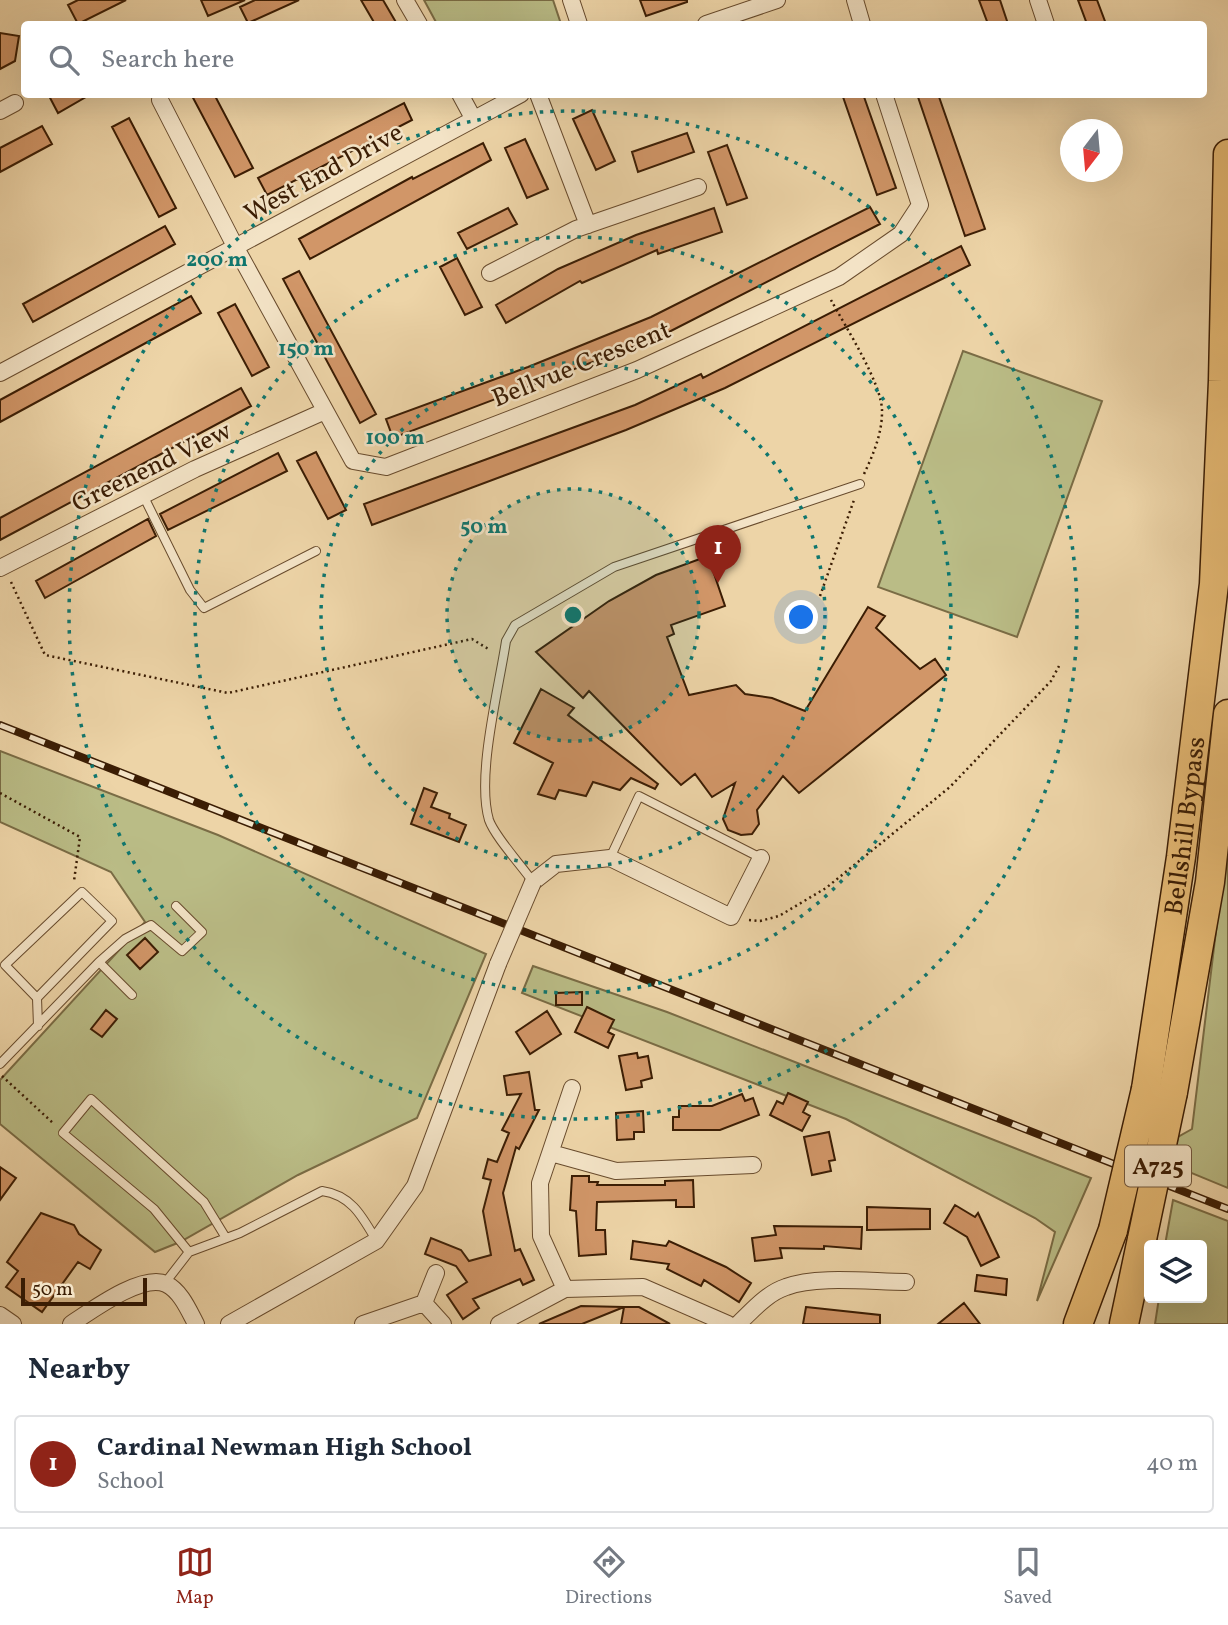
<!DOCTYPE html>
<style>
body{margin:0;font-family:Vollkorn,serif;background:#f6f6f7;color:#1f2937}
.controls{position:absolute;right:21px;bottom:21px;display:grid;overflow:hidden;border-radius:7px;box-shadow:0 7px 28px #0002}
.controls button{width:63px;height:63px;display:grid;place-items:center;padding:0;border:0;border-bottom:2px solid #e0e1e3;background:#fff;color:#1f2937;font:35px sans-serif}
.compass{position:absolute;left:1060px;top:119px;width:63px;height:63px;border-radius:50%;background:#fff;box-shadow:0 7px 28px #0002;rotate:196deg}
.scale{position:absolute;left:21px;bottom:18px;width:126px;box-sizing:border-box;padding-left:7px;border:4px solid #3b1d04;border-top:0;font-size:19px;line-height:24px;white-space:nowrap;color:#3b1d04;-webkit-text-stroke:5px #f3e3c6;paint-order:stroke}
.you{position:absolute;left:802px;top:618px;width:24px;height:24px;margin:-18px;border:5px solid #fff;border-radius:50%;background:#1a73e8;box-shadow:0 0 0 10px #1a73e833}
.badge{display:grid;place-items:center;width:46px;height:46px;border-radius:50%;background:#8f2418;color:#fff;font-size:23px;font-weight:700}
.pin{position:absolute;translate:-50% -58px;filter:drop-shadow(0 2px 4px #0008)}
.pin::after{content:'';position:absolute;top:37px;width:24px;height:21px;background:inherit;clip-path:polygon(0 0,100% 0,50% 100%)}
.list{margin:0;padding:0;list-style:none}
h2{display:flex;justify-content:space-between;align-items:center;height:91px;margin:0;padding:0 28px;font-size:30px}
h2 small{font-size:23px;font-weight:400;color:#747a83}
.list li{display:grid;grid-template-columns:46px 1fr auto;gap:21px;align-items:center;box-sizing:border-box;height:98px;margin:0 14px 14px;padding:0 14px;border:2px solid #e0e1e3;border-radius:7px}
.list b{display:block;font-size:26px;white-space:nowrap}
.list p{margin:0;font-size:23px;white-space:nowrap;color:#747a83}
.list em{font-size:23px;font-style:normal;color:#747a83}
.icon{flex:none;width:38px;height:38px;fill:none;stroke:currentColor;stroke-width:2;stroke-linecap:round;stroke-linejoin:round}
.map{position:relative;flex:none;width:1228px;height:1324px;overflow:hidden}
.search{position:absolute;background:#fff;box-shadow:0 7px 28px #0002;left:21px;right:21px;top:21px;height:77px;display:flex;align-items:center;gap:18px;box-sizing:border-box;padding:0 24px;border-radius:7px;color:#747a83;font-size:26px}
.sheet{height:203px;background:#fff}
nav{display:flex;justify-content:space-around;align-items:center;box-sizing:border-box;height:98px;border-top:2px solid #e0e1e3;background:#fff;font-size:19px;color:#747a83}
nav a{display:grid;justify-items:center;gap:4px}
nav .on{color:#8f2418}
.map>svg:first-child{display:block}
.green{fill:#babc86;stroke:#7a6c45;stroke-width:2}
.building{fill:#d19668;stroke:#3b1d04;stroke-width:2}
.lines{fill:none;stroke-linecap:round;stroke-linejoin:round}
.lane-casing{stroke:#684b2d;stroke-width:10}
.street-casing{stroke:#684b2d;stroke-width:18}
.highway-casing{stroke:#3b1d04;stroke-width:31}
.path{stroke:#3b1d04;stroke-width:2.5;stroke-dasharray:2 3.5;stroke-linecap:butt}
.lane{stroke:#f3e3c6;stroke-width:8}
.street{stroke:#f3e3c6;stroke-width:16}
.highway{stroke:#e6ba74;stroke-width:28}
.rail-casing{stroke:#3b1d04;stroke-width:8}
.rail{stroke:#f3e3c6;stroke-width:5;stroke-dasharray:16;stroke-linecap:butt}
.street-bridge-casing{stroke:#684b2d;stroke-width:18;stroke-linecap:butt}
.highway-bridge-casing{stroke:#3b1d04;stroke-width:31;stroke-linecap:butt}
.street-bridge{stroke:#f3e3c6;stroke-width:16}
.highway-bridge{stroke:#e6ba74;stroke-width:28}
.ring{fill:none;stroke:#0f766e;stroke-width:3.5;stroke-dasharray:3.5 7}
.labels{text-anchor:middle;stroke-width:5;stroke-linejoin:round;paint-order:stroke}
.shield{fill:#f3e3c6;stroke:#72583e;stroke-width:2}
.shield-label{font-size:24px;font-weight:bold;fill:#3b1d04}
.street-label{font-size:26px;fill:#3b1d04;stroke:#f3e3c6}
.centre{fill:#0f766e;stroke:#f3e3c6;stroke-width:3.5}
.ring-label{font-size:21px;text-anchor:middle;font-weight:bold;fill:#0f766e;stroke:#f3e3c6;stroke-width:5;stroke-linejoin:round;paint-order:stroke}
</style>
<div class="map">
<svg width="1228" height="1324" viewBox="0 0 1228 1324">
<rect width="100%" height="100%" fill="#edd4a7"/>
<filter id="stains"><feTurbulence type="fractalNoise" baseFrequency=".00286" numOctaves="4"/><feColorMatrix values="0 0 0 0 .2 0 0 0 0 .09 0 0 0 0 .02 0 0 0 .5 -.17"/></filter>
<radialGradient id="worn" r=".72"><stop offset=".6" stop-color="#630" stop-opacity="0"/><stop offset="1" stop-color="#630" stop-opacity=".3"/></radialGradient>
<!-- green -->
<path class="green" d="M424,0H553L561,24H437Z
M963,351L1102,401L1017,637L878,587Z
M0,751L218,835L486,954L417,1118L298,1175L180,1242L155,1252L0,1124V1080L145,922L111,872L0,822Z
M1228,832V1188L1172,1165L1178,1137L1192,1129Z
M533,966L667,1012L1091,1178L1037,1301L1055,1232L1035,1218L846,1119L522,993Z
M1173,1200L1228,1221V1324H1155L1159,1298H1202V1245H1165Z"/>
<!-- building -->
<path class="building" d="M78,0H126L78,24L68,5Z
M201,0H245L208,16Z
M255,0H299L248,23L240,7Z
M361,0H383L397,24H375Z
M640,0H687V2L646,16Z
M979,0H1000L1008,24H988Z
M1078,0H1097L1106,24H1087Z
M0,33L19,36L15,61L0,69Z
M48,94H91L58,113Z
M191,94H214L253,168L235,177Z
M842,94H863L896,188L877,195Z
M917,94H938L985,229L965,236Z
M404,103L412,120L267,195L258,178Z
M592,110L615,161L596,170L573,119Z
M129,118L176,208L159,217L112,127Z
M42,126L52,144L0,172V148Z
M687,133L694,152L638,172L632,152Z
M525,139L548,189L527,198L505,148Z
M483,143L491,160L310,259L299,239L412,177L413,179Z
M727,145L747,198L727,205L708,152Z
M870,207L880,224L661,336L393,438L386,419L528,367L651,317Z
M508,208L517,224L467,249L458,233Z
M714,208L722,232L658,254L657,250L582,283L580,281L506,323L496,305L558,269L636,235Z
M165,226L175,244L33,322L23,304Z
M961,246L970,265L725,388L626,430L372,525L364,504L635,405L701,374L703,378Z
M457,258L482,307L465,315L440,267Z
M299,271L376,414L360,423L283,279Z
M191,296L201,313L0,422V400Z
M235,304L269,367L252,376L218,313Z
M241,388L251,406L0,540V518Z
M316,452L346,510L328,519L297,461Z
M278,453L287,471L168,530L160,514Z
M148,519L156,536L45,598L36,581Z
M708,556L725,606L671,625L674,634L667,637L689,695L736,685L745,694L772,698L805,711L868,607L885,616L876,628L920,669L935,659L946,675L799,793L783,776L757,810L759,824L752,834L741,835L728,830L723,819L735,783L712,797L695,774L681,785L589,691L583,698L536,652L609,601L656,575Z
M541,689L574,708L568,715L658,784L655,789L631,778L620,790L593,782L586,796L559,790L555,799L538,794L553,763L514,743Z
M424,788L437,793L431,807L450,814L449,818L466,825L459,842L411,824Z
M145,938L158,952L140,969L127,955Z
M582,992V1005H556V993Z
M587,1007L614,1020L608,1032L614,1035L608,1048L575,1032Z
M106,1010L117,1019L102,1037L91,1029Z
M547,1011L561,1034L530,1054L516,1032Z
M637,1053L638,1058L648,1056L652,1078L641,1081L642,1087L626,1090L619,1056Z
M529,1072L535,1110H539L519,1149L516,1147L503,1193L515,1251L520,1249L534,1280L523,1285L520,1279L473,1299L479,1308L463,1319L447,1295L467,1282L456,1266L425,1254L431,1238L461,1250L469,1261L491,1255L483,1211L491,1180L483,1178L488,1159L497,1162L509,1133L502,1130L521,1094L507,1095L504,1076Z
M788,1093L808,1102L803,1112L810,1116L802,1131L770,1115L777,1101L783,1104Z
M742,1094L745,1101L753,1098L759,1115L720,1130H673V1117H679V1106H712Z
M643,1111L644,1132H634V1139L617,1140L616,1113Z
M829,1132L835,1160L829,1161L831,1171L812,1175L804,1137Z
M0,1167L16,1178L0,1200Z
M572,1176H589V1182H598L597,1185H665V1181L693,1180L694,1207H676V1200L597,1202L596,1230H605L606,1254L579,1256L576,1211L570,1210Z
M955,1205L975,1217L978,1213L999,1257L981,1266L967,1237L944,1223Z
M867,1207L930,1209V1229L867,1230Z
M41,1213L74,1225L79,1234L101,1250L90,1269L78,1262L42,1312L6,1287L18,1271L7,1262Z
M774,1226L862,1227L861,1249L824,1246V1249L780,1248L782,1258L755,1261L752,1238L776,1235Z
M633,1241L666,1246L669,1241L726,1267L751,1283L739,1302L704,1280L701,1286L667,1269L669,1264L631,1259Z
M977,1275L1007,1279L1006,1295L975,1291Z
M964,1303L980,1324H938Z
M581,1306L624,1307L582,1324H539Z
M624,1307H639L670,1324H621Z
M806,1307L880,1315V1324H803Z"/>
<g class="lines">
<!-- lane casing -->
<g class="lane-casing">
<path id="lane" d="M143,495L190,590L204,608L316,551
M610,858L639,796L761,858
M533,882C522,866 495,837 489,820C476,776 499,688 506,641L515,625L614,567L860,484
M99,962L125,939L151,925L182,951L202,932L176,906
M37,998L112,921L82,892L5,965L37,998L38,1026
M0,1064L99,962L132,995
M189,1252L154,1209L63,1133L91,1099L204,1202L226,1238
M165,1283L189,1252L240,1233L322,1191C351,1195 362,1216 376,1240"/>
</g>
<!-- street casing -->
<g class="street-casing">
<path id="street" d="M405,0L419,24
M571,0L579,24
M855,0L862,24
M1038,0L1046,24
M706,24L777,0
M460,94L473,118
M538,94L588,225
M160,100L236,248L353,461L386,467L637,370L839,277L901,234L920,205L884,94
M0,111L15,103
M490,273L576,229L698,187
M0,373L521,94
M0,568L195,469L325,411
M533,882L556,864L610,858L731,917L761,858
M551,1153L616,1171L753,1165
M565,1289L541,1236L540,1183L572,1088
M424,1303L436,1273
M0,1315L13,1324
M71,1324C91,1311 142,1273 166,1284C181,1291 189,1311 196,1324
M229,1324L376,1241L415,1186L498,964
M363,1324L424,1303L443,1324
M499,1324L565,1289L643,1287L728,1324
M738,1324C752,1311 767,1293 786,1287C817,1275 872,1282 906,1282"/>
</g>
<!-- highway casing -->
<g class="highway-casing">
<g id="highway">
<path id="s1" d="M1146,1089L1181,857L1214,584L1223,381L1228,154"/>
<path d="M1173,1092L1210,882L1228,714"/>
<path d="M1078,1324L1113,1230"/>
<path d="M1124,1324L1142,1239"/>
</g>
</g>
<!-- path -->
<path class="path" d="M831,300C845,326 883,385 882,412C882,434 873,455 864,474
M11,582L45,655L228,693L472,639L490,650
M820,596L854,500
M0,793L80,837L74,881
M749,920L760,921L779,916L826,888L950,787L1051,681L1059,666
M2,1076L54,1124"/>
<!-- lane -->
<use href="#lane" class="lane"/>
<!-- street -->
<use href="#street" class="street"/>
<!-- highway -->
<use href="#highway" class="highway"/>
<!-- rail casing -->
<g class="rail-casing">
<path id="rail" d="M0,725L1228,1209"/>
</g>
<!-- rail -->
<use href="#rail" class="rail"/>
<!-- street-bridge casing -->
<g class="street-bridge-casing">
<path id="street-bridge" d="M498,964L533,882"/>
</g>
<!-- highway-bridge casing -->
<g class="highway-bridge-casing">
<path id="highway-bridge" d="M1113,1230L1146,1089
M1142,1239L1173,1092"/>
</g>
<!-- street-bridge -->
<use href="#street-bridge" class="street-bridge"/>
<!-- highway-bridge -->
<use href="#highway-bridge" class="highway-bridge"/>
</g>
<!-- distance rings -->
<circle cx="573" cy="615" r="126" fill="#0f766e" fill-opacity=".12"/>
<g class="ring">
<circle cx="573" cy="615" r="126"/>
<circle cx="573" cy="615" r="252"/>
<circle cx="573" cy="615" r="378"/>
<circle cx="573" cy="615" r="504"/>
</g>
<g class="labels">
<!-- shield labels -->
<rect class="shield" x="1125" y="1145.5" width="66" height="41" rx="5"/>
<g class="shield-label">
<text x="1158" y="1174">A725</text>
</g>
<!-- street labels -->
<g class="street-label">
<text transform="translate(323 172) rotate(-29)" y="9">West End Drive</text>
<text transform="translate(581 363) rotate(-22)" y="9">Bellvue Crescent</text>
<text transform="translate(151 466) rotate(-26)" y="9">Greenend View</text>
<text dy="9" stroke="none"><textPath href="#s1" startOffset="266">Bellshill Bypass</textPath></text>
</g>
</g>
<circle cx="573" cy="615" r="10" class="centre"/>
<g class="ring-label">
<text x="217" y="266">200 m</text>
<text x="306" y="355">150 m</text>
<text x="395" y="444">100 m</text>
<text x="484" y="533">50 m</text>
</g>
<rect width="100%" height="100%" filter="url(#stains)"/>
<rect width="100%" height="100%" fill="url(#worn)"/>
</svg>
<div class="controls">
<button><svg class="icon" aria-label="layers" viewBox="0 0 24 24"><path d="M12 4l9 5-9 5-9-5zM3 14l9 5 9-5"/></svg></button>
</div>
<svg class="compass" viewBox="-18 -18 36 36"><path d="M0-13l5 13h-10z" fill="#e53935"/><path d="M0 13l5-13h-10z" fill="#747a83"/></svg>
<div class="scale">50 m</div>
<div class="you"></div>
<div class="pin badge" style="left:718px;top:583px">1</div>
<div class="search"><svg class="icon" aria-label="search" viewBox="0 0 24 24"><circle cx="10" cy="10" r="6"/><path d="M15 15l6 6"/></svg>Search here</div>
</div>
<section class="sheet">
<h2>Nearby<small></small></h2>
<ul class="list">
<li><span class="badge">1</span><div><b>Cardinal Newman High School</b><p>School</p></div><em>40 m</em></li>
</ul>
</section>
<nav>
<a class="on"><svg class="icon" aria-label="map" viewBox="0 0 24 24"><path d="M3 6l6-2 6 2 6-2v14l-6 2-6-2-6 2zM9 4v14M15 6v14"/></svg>Map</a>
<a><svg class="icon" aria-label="directions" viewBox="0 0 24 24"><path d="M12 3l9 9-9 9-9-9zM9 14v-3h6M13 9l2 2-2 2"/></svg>Directions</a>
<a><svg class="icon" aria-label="saved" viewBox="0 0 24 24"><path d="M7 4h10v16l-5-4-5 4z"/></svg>Saved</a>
</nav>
